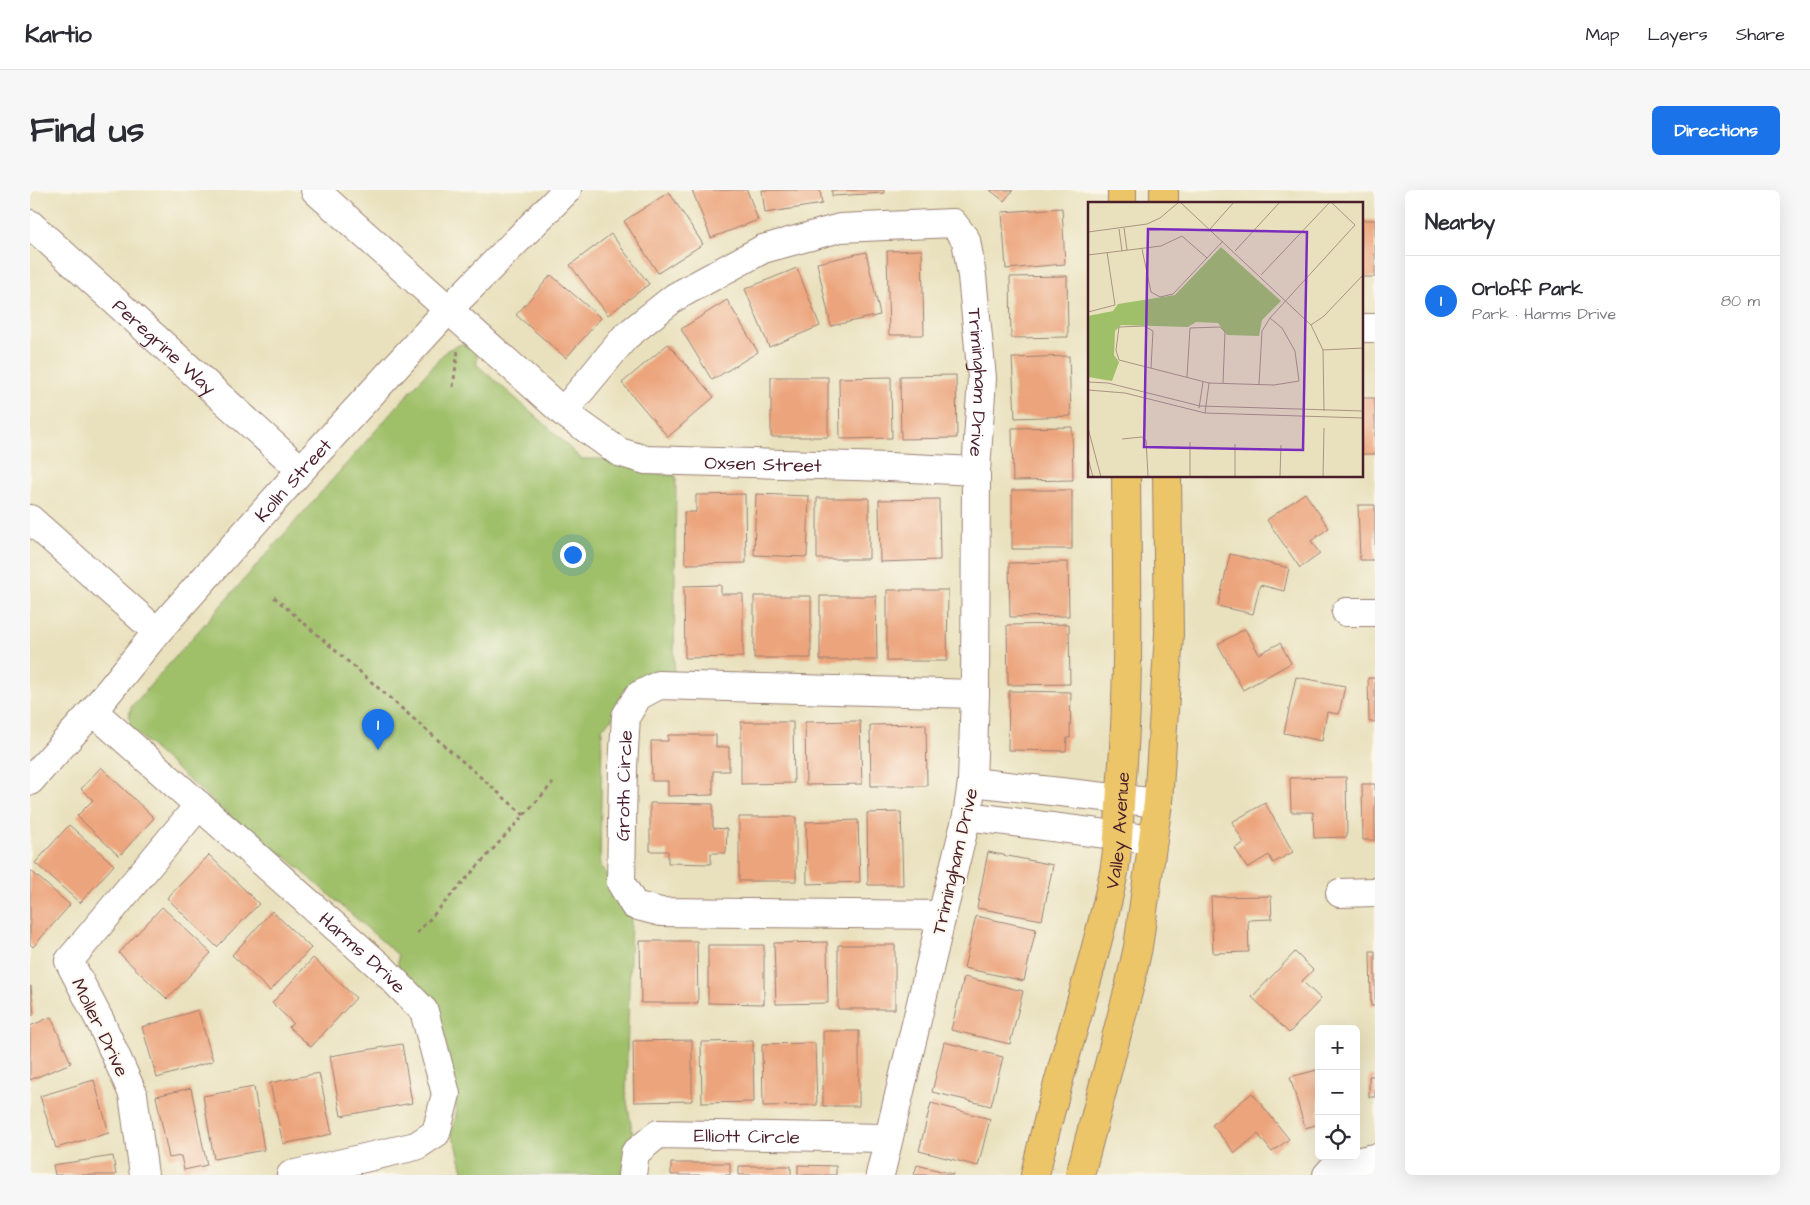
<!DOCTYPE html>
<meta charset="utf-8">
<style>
body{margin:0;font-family:"Architects Daughter",sans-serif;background:#f7f7f7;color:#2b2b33}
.controls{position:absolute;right:15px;bottom:15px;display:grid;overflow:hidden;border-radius:8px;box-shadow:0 5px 20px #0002}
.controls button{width:45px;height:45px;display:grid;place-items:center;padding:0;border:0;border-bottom:1px solid #e1e1e2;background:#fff;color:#2b2b33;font:25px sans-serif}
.you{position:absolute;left:542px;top:364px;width:18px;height:18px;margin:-12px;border:4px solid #fff;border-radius:50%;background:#1a73e8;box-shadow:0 0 0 8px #1a73e833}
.badge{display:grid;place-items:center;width:32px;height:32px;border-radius:50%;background:#1a73e8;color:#fff;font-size:16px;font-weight:700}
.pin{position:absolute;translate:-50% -41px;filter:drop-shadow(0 1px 2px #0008)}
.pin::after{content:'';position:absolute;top:26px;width:18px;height:15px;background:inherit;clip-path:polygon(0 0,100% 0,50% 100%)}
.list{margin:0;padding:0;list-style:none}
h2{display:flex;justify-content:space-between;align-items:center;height:65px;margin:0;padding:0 20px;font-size:21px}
h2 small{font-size:16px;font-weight:400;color:#7c7c81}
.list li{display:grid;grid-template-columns:32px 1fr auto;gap:15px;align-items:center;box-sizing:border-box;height:90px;padding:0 20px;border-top:1px solid #e1e1e2}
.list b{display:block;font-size:19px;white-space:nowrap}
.list p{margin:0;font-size:16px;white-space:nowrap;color:#7c7c81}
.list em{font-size:16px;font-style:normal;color:#7c7c81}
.icon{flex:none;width:28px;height:28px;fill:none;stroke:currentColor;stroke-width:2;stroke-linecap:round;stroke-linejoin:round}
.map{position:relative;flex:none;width:1345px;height:985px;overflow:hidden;border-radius:8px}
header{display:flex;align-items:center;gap:30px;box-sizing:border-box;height:70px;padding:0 25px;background:#fff;border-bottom:1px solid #e1e1e2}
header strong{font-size:24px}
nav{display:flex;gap:28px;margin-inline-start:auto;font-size:18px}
.intro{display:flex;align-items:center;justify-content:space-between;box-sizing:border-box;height:120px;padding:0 30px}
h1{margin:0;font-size:35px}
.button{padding:12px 22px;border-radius:8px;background:#1a73e8;color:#fff;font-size:18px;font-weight:700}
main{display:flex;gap:30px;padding:0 30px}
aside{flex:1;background:#fff;border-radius:8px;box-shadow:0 5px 20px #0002}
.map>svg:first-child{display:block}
.green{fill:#9fc069;stroke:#74704a}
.building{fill:#eca47b}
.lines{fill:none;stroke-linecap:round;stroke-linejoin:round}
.minor-casing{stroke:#9a8074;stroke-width:30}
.major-casing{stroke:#9a8074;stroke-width:30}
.path{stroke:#9a8074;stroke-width:3;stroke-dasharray:4 4;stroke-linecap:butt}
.minor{stroke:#fff;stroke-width:28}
.major{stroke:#ecc569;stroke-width:28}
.labels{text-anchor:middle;stroke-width:4;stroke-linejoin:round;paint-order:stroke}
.street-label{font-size:19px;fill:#4a1f2b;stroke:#fbf7ec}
.inset-road{fill:none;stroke:#a99383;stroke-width:1}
.view{fill:#7b2cbf;fill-opacity:0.15;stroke:#7b2cbf;stroke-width:2.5}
.inset-edge{fill:none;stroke:#4a1f2b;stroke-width:2.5}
</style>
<header>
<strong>Kartio</strong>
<nav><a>Map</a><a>Layers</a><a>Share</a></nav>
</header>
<div class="intro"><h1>Find us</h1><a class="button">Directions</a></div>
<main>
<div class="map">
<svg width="1345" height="985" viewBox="0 0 1345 985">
<rect width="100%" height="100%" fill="#fbf7ec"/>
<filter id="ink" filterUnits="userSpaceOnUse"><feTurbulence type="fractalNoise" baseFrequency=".02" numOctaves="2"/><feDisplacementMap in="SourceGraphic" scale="10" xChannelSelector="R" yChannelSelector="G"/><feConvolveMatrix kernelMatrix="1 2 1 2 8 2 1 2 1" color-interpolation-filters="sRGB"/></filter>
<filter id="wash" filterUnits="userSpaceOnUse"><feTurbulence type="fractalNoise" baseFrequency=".0096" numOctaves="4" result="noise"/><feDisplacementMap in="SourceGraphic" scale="20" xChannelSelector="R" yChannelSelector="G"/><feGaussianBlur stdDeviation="1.12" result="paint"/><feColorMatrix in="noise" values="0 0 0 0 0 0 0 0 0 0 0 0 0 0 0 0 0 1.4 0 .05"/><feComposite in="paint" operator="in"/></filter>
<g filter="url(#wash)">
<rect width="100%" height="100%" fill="#e9e1bd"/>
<!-- green -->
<path class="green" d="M431,154L439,155L447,160V175L514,233L551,269H577L623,283L646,286L644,484L586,518L582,529L572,538L570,676L579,685L601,727L596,905L604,952L592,985H434L426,953L420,944L426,927V902L413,838L403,810L368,777V765L257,668L192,620L101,538C99,529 98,524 102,516L417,160Z"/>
<g id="blocks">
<!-- building -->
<path class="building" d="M662,0H717L728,30L681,48Z
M732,0H790L792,14L735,23Z
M802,0H854V3L802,6Z
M960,0H983L974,11Z
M639,2L673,54L628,83L594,31Z
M1032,18L1035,74L976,79L972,22Z
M1331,30H1345V87H1331Z
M581,44L619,94L578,125L540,75Z
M892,60L894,145H859L857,61Z
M836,62L850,125L801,136L787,73Z
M767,78L790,136L739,157L715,99Z
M521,85L571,128L536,168L486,125Z
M1037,86L1038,147L981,148L980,87Z
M697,110L728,162L682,190L651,139Z
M638,154L684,207L638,247L592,193Z
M1039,166L1041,226L985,228L982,168Z
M926,185L927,248L871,249L870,186Z
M741,187H798V247H741Z
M861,187L862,248L810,249L809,188Z
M1331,208H1345V264H1331Z
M1042,237L1043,290L983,291L982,238Z
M982,300H1042V359H982Z
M1275,303L1299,338L1281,351L1290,364L1270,378L1237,330Z
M715,304L716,373L655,374L654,322H666V305Z
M726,304L779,306L777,367L724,365Z
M787,308H839V369H787Z
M909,309L910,370L850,372L849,310Z
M1328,315H1345V370H1330Z
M1200,364L1259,378L1254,401L1230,395L1223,424L1188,416Z
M1038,372L1039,426L980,427L979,373Z
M691,395V404H713V467L655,468L654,396Z
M857,400H918L917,471H857Z
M724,406H781V468H724Z
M790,406H846L847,470H790Z
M1039,434L1040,494L978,495L977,435Z
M1215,439L1229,464L1250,453L1261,473L1213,500L1188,454Z
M1266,487L1315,496L1309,524L1297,522L1292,551L1254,543Z
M1338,488H1345V532H1339Z
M979,501L1041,502L1040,548H1037L1036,561L978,560Z
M830,531L832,594L776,595L775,532Z
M711,532H763L764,593L711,594Z
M896,534L897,596H841L840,535Z
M638,545H686V557H699V581H683V605L638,606V591H622L621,551H638Z
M71,577L124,628L89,666L47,626L63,610L51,599Z
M1316,587L1317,647L1284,648L1283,622H1261L1260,588Z
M1332,594H1345V650H1333Z
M620,613L683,614V638L697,639L696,663H681V674L638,673V661H620Z
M1235,613L1263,662L1243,673L1239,665L1217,678L1205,658L1214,653L1202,632Z
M871,622L873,695H838L837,623Z
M709,627H766V691H709Z
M828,630L830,692L777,694L776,632Z
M39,635L84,675L50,713L5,673Z
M958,662L1023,675L1012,730L947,718Z
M179,665L229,714L187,757L137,708Z
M0,680L40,715L3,757L0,754Z
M1241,706L1242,729L1218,730L1219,762L1183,763L1181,707Z
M132,717L181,763L137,809L89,763Z
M242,721L281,758L240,801L202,765Z
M946,726L1006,739L994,791L934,778Z
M610,751H667L668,813H611Z
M797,752L798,813L746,814L744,753Z
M678,755H734V814L678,813Z
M808,755H865V819H808Z
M1340,761H1345V816H1341Z
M1265,762L1283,780L1272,791L1291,809L1259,843L1222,807Z
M283,768L326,808L281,857L259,837L263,833L242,813Z
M934,787L993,801L980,854L921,840Z
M0,796H1L4,825H0Z
M168,820L183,871L127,888L112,837Z
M21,827L41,873L0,890V836Z
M793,841H829V916H793Z
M662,850V911L604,912L603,851Z
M723,851L724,912L672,913L671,852Z
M914,852L973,867L961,916L902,902Z
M785,853L787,915L733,916L732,854Z
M372,854L382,913L311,926L300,866Z
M1287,880L1289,885V934L1275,938L1260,887Z
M289,883L302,944L253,954L240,893Z
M1339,886H1345V907H1339Z
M64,890L79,943L26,958L10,906Z
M224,897L234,960L184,969L173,906Z
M161,898L177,975L154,980L151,966L139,968L126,906Z
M1222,903L1259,949L1242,962L1228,944L1205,963L1182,935Z
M901,913L960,929L948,976L889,961Z
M83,966L86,985H25L23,975Z
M641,973H700V985H641Z
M768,975L806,976V985H768Z
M887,975L923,984V985H884Z
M709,976H761V985H709Z"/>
</g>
</g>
<g filter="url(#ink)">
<use href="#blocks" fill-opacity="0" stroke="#9a8074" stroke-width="1"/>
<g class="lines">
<!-- minor casing -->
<g class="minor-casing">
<g id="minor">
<path id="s1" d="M285,0L533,222L595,147L645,107L733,59L810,38L923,33L936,50L942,86L952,188L946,281L945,504L942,592L937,626L912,725L850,985"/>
<path id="s2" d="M0,34L271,280"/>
<path d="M1331,138H1345"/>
<path id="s3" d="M533,222L589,262L616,270L859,277L946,281"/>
<path d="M0,329L127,442"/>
<path d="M1316,422H1345"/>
<path id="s4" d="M63,521L354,780L394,821L416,904L406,943L386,956L261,985"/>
<path id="s5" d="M0,591L63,521L127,442L271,280L418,120L537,0"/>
<path d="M942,592L1128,613"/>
<path d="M937,626L1123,650"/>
<path d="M1310,703L1345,702"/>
<path id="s6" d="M912,725L631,722L604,715L591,693L593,577L596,526L608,506L629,495L945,504"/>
<path d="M114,985L103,904L71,833L39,771L169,615"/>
<path id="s7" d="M602,985L605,963L628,944L858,948"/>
<path d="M1297,985L1305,976L1345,968"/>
</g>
</g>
<!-- major casing -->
<g class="major-casing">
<g id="major">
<path d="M1134,0V14"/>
<path d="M1092,14V0"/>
<path id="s8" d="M1005,985C1027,883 1063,784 1084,682C1089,655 1089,626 1091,599C1100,495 1097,391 1096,286"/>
<path d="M1050,985L1099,798L1108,757L1128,613L1139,444L1137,286"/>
</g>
</g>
<!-- path -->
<path class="path" d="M423,197L428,160
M244,407L494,625
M387,743L523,593"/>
<!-- minor -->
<use href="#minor" class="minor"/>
<!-- major -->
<use href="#major" class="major"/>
</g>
</g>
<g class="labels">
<!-- street labels -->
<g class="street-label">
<text dy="7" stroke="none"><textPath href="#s2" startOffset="182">Peregrine Way</textPath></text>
<text dy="7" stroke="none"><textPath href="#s1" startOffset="952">Trimingham Drive</textPath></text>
<text dy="7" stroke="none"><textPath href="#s3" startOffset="214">Oxsen Street</textPath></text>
<text dy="7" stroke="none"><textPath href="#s5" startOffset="400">Kolln Street</textPath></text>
<text dy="7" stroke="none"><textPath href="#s6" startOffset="432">Groth Circle</textPath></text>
<text dy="7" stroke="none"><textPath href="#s8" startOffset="355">Valley Avenue</textPath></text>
<text transform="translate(924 671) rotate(-77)" y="7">Trimingham Drive</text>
<text dy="7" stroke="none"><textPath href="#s4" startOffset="362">Harms Drive</textPath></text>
<text transform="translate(71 837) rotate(64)" y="7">Moller Drive</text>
<text dy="7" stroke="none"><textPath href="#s7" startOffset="141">Elliott Circle</textPath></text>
</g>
</g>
<!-- overview -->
<g transform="translate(1058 12)">
<rect width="275" height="275" fill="#e9e1bd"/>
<path d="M133,45L193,99L174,118L171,134L139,133L130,121L108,120L100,125L33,123L27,129L26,153L31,160L24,179L0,175V114L25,109L30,102L87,93Z" fill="#9fc069"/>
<path class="inset-road" d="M92,0L223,123L235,148L236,209M36,26L39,48M31,27L34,49M122,27L146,0M0,30L59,22L72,16L91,0M54,47L63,90L72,95L85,92L135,39M147,49L192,0M0,53L73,44L94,34L119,56M173,73L242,0M0,110L27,103L19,50M223,123L236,114L275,73M235,148L275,146M63,166L65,129L56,124L31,125L28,148L31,158L121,181L186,183L211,179L207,149L194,126L182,116L267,23L243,0M99,175L102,126L132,125L137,130L135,181M0,180L20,181L112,204L275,209M171,182L174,129L182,116M0,188L37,191L117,211L275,216M111,206L115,180M117,211L121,181M0,226L13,275M34,237L54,235L58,238L60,274M102,240V274M0,256L5,275M147,274V242M192,274L193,243M56,275H197M235,275L236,226"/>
<path class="view" d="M60,27L219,30L215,248L56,245Z"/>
<rect width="275" height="275" class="inset-edge"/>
</g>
</svg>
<div class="controls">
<button>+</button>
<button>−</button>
<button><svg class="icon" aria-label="locate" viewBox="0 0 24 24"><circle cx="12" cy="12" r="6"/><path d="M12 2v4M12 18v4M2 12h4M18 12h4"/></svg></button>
</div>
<div class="you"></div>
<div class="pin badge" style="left:348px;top:560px">1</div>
</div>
<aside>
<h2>Nearby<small></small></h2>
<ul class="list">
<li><span class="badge">1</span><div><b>Orloff Park</b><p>Park · Harms Drive</p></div><em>80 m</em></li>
</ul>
</aside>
</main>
